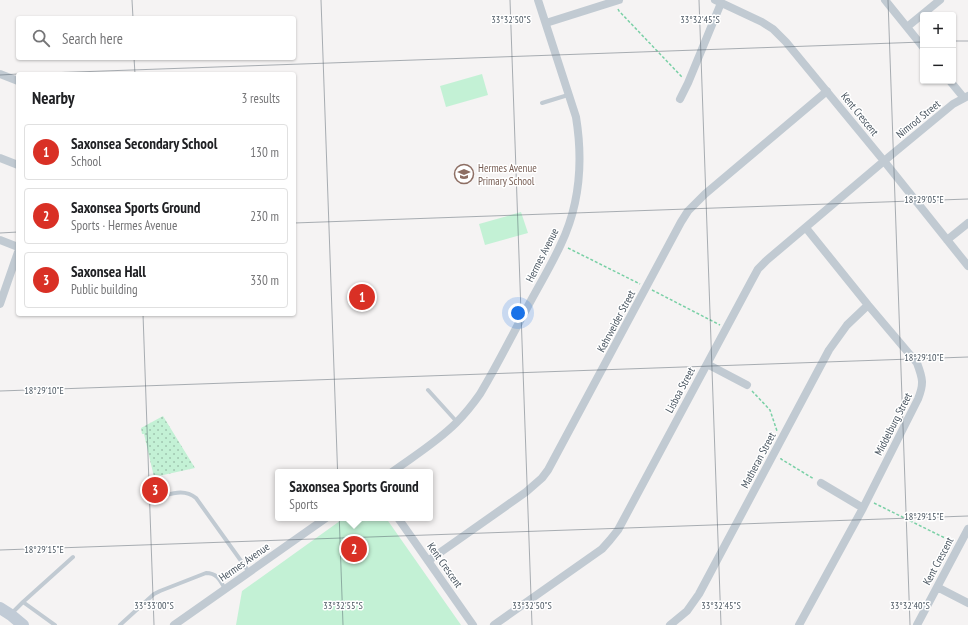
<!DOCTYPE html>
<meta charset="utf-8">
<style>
body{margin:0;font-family:"PT Sans Narrow",sans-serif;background:#f6f6f6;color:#202124}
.controls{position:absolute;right:12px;top:12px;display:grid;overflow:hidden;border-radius:4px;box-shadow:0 1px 3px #0004}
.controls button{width:36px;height:36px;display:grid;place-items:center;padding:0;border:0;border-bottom:1px solid #e0e0e0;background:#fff;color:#202124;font:20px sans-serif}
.you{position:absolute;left:518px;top:313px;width:14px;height:14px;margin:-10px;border:3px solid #fff;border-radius:50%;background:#1a73e8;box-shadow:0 0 0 6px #1a73e833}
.badge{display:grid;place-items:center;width:26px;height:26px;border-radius:50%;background:#d93025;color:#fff;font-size:13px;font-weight:700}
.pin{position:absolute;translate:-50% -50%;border:2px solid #fff;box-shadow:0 1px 4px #0006}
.popup{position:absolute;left:275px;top:469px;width:158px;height:52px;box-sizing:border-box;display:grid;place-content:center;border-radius:4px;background:#fff;filter:drop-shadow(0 1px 3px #0005);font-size:13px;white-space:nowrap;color:#757577}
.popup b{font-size:15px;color:#202124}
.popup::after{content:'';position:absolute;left:50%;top:100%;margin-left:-8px;border:8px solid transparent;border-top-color:#fff}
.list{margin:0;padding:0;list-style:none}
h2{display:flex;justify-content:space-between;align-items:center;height:52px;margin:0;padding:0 16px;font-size:17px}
h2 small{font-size:13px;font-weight:400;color:#757577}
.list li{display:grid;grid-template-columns:26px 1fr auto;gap:12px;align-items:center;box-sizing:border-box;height:56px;margin:0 8px 8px;padding:0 8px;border:1px solid #e0e0e0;border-radius:4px}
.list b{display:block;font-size:15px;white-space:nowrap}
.list p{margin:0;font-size:13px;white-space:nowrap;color:#757577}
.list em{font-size:13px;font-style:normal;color:#757577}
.icon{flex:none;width:22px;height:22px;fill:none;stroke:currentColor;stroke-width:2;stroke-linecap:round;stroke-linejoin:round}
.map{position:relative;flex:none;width:968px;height:625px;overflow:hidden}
.search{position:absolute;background:#fff;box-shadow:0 1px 3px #0004;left:16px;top:16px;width:280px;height:44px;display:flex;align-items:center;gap:10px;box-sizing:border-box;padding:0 14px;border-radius:4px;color:#757577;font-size:15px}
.panel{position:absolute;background:#fff;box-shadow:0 1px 3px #0004;left:16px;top:72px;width:280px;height:244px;border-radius:4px}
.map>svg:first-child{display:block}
.park{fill:url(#park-dots)}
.pitch{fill:#c3f1d5}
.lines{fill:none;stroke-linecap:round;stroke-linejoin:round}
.path{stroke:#7ad0a6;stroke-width:1.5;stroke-dasharray:3 2;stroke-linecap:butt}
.lane{stroke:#c1cad2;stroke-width:4}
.street{stroke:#c1cad2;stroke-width:8}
.secondary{stroke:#c1cbd6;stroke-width:12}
.ticks{fill:none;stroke:#4a5661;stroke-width:1;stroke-opacity:0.45}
.labels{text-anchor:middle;stroke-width:3;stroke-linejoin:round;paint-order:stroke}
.street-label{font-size:11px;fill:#4a5661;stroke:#fff}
.education-label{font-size:11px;fill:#785e54;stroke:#fff;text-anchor:start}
.ticks-label{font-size:10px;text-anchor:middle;fill:#4a5661;stroke:#fff;stroke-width:3;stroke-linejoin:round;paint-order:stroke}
</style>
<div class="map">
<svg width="968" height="625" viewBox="0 0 968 625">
<defs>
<pattern id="park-dots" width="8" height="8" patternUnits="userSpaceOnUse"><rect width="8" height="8" fill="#c3f1d5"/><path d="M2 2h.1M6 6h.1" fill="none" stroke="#a0c6b0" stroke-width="1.8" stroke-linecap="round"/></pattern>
</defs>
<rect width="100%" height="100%" fill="#f5f3f3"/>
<!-- park -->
<path class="park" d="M163,416L195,468L154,477L144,434H142L141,428Z"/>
<!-- pitch -->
<path class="pitch" d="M482,74L488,95L446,107L440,86Z
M521,212L528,233L485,245L479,224Z
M344,518H386L461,625H236L242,591Z"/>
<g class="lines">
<!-- path -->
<path class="path" d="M618,9L619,11L682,77
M568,248L640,284
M652,290L720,325
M752,391L770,410L777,431
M781,458V459L814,479
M874,503L953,542"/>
<!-- lane -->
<path class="lane" d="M542,103L568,95
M428,390L457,422
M158,497C171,494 184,488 196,498L249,572
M23,602L73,557
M11,614L23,602L55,625
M120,625L154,594L160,591L206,573C217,573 220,580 225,589"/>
<!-- street -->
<path class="street" d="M715,0L762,22L773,29L786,42L884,161L968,266
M885,0L923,47
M546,23L619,0
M907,27L940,0
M0,74L18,81
M950,81L964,98
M680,99L688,83L721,3
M0,158L18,165
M0,240L18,247
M947,240L968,223
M0,304L18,252
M707,364L747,385
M392,472C414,456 437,442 456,423C465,414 473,404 480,394C497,366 511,337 527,308C538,287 551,266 561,244C580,204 583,160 576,117L538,0
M821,483L863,508
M398,518L473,625
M428,561L526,492L542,478L548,470L681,222L688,211L705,194L827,91
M937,587L968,603
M174,625L326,518
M494,625L602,549L610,540L618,530L752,280L758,269L767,260L884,161L953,104L968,96
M670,625L687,611L699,594L829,350L847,325L868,305
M799,625L863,508L918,399C924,384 923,379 917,363L868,305L806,228
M917,625L968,529"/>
<!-- secondary -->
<path class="secondary" d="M0,608L11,615L23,625"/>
</g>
<!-- ticks -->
<path class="ticks" d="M132,0L133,18M321,0L343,625M510,0L532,625M699,0L721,625M888,0L910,625M953,41H968M134,58L135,74M19,74L923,42M0,75L18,74M294,223L968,199M0,233L18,232M143,314L154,625M0,391L968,357M0,550L968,516"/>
<!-- icons -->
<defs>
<g id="school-ring" transform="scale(1)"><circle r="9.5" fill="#fff" stroke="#8d6e63" stroke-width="1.5"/><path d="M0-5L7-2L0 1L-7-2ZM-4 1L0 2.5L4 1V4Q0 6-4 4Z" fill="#8d6e63"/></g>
</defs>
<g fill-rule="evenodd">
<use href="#school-ring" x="464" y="174"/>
</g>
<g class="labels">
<!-- street labels -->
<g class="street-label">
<text transform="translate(860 114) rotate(51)" y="4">Kent Crescent</text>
<text transform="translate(918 119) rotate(-39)" y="4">Nimrod Street</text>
<text transform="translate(542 255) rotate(-63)" y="4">Hermes Avenue</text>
<text transform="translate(616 321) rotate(-62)" y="4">Kehrweider Street</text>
<text transform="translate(680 390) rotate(-62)" y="4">Lisboa Street</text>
<text transform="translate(893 424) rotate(-63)" y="4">Middelburg Street</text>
<text transform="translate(758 460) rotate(-62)" y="4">Matheran Street</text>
<text transform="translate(938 561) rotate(-62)" y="4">Kent Crescent</text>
<text transform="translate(244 562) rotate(-35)" y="4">Hermes Avenue</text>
<text transform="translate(445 565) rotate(55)" y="4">Kent Crescent</text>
</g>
<!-- education labels -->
<g class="education-label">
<text x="478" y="172">Hermes Avenue<tspan x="478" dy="13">Primary School</tspan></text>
</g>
</g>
<g class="ticks-label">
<text x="511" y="23">33°32'50"S</text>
<text x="700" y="23">33°32'45"S</text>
<text x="924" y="203">18°29'05"E</text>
<text x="924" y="361">18°29'10"E</text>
<text x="44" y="394">18°29'10"E</text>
<text x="924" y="520">18°29'15"E</text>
<text x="44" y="553">18°29'15"E</text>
<text x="154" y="609">33°33'00"S</text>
<text x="343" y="609">33°32'55"S</text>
<text x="532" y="609">33°32'50"S</text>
<text x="721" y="609">33°32'45"S</text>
<text x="910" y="609">33°32'40"S</text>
</g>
</svg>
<div class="controls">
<button>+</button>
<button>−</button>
</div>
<div class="you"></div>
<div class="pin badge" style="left:362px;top:297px">1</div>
<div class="pin badge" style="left:354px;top:549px">2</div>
<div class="popup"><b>Saxonsea Sports Ground</b>Sports</div>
<div class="pin badge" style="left:155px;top:490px">3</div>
<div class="search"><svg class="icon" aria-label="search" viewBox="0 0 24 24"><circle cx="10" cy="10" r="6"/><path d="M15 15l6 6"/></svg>Search here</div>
<section class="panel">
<h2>Nearby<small>3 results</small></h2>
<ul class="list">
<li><span class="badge">1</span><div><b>Saxonsea Secondary School</b><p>School</p></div><em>130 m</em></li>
<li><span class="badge">2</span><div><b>Saxonsea Sports Ground</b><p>Sports · Hermes Avenue</p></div><em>230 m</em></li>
<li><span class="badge">3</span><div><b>Saxonsea Hall</b><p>Public building</p></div><em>330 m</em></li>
</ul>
</section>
</div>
